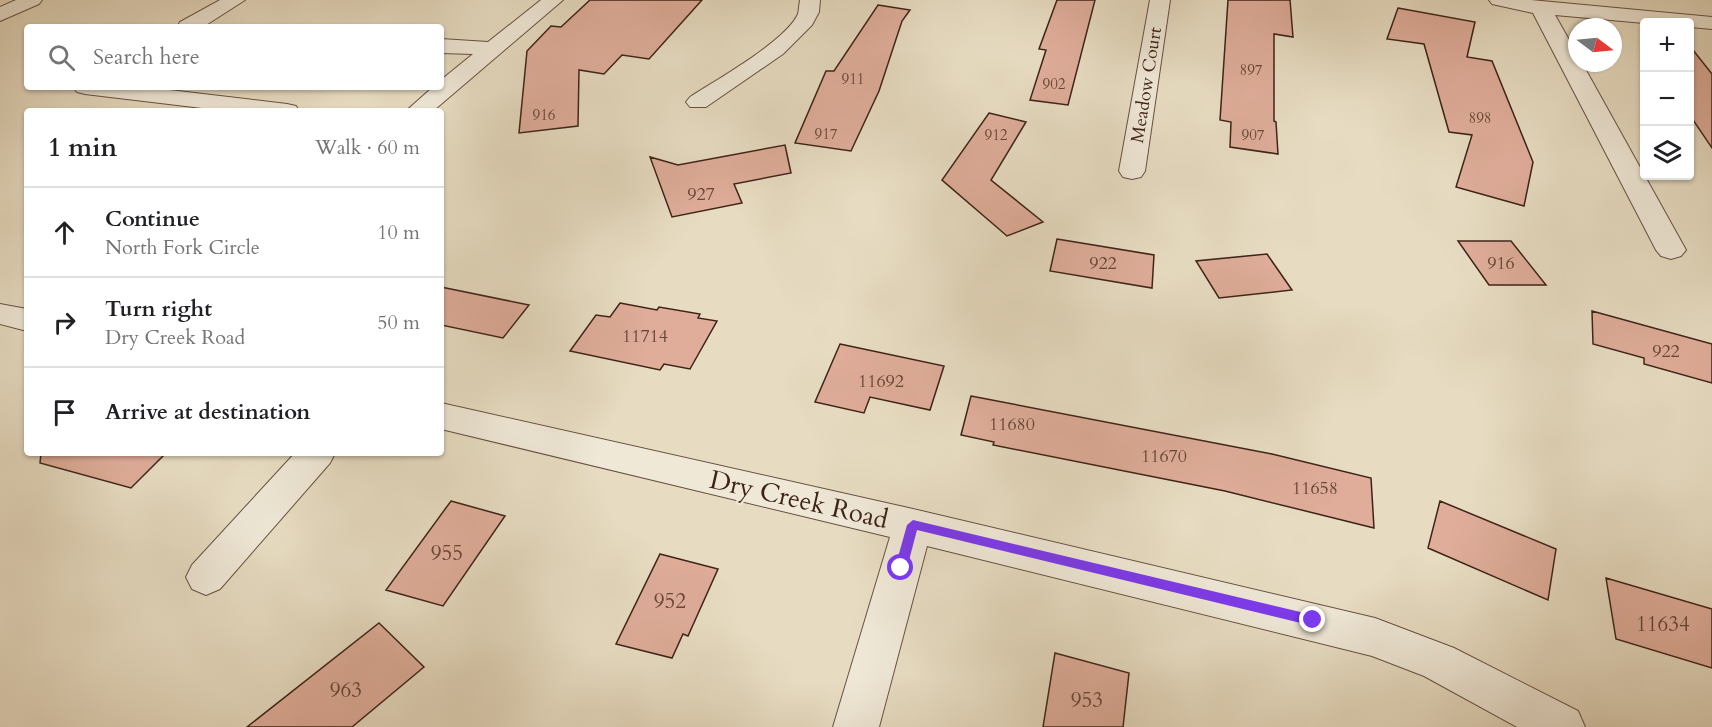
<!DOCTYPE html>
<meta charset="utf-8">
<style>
body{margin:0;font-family:Cardo,serif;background:#f6f6f6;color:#202124}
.controls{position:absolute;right:18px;top:18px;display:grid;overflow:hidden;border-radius:6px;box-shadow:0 2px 4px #0004}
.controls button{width:54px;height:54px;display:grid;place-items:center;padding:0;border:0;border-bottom:2px solid #e0e0e0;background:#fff;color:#202124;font:30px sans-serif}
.compass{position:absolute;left:1568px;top:18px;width:54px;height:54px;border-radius:50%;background:#fff;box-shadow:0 2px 4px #0004;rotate:106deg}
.stop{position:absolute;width:18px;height:18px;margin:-14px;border:4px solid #7c3aed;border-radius:50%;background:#fff}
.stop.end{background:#7c3aed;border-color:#fff;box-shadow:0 2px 6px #0008}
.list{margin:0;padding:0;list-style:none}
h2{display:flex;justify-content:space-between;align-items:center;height:78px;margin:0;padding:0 24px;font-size:26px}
h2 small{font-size:20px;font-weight:400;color:#757577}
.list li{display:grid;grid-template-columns:39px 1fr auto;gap:18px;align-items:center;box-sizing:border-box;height:90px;padding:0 24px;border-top:2px solid #e0e0e0}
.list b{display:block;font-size:22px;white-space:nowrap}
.list p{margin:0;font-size:20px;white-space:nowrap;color:#757577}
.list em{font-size:20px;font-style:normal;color:#757577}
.icon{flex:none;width:33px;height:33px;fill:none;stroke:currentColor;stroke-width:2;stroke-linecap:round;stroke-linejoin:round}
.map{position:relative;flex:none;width:1712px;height:727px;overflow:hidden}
.search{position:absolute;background:#fff;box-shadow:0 2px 4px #0004;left:24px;top:24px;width:420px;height:66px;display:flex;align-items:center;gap:15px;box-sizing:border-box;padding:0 21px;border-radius:6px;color:#757577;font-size:22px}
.panel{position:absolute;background:#fff;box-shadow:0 2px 4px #0004;left:24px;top:108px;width:420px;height:348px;border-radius:6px}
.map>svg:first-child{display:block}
.building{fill:#dfad9a;stroke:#3e2318;stroke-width:1.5}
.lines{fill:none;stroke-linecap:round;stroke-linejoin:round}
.minor-casing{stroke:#685142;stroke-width:2}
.minor{fill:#efe8d7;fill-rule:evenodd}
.route{fill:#7c3aed}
.labels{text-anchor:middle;stroke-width:4.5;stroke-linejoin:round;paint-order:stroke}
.far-number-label{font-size:15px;fill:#664638}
.far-street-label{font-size:18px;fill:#3e2318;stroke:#efe8d7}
.number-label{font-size:18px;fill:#664638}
.near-number-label{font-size:21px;fill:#664638}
.near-street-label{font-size:26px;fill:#3e2318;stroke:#efe8d7}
</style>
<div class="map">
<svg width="1712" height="727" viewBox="0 0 1712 727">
<rect width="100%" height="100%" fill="#e7dcc2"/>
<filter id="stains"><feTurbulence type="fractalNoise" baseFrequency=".00333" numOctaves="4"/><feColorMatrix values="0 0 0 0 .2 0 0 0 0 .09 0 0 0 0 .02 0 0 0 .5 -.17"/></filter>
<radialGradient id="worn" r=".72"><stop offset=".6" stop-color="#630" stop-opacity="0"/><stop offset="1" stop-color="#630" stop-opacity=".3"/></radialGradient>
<!-- building -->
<path class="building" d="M590,0H702L649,59L622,55L604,74L579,70L578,126L519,133L527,51L551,26L561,27Z
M1057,0H1095L1068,105L1030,100L1046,50L1039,49Z
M1228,0H1290L1293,37L1274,34V121L1276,122L1278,154L1230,147L1231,122L1220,120Z
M878,5L910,10L902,21L879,91L851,151L795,143L826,71H834Z
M1398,8L1475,22L1467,57L1492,61L1533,162L1524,206L1456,187L1472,135L1449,132L1424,44L1387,39Z
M1689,45L1712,74V148L1689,114Z
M989,113L1026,122L991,180L1043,222L1007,236L942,180Z
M785,145L791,173L734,184L742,203L672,217L650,157L678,165Z
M1057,239L1154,255L1152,288L1050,271Z
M1458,241H1511L1546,285H1489Z
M1267,254L1292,290L1219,298L1196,261Z
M441,287L529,305L503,338L441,325Z
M620,303L657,310L659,307L700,314L698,318L717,321L690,369L664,364L660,370L570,351L596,315L610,317Z
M1592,311L1712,344V383L1644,364V358L1593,344Z
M840,344L944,366L930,410L870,397L864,413L815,402Z
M971,396L1272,454L1371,478L1374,528L1225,491L993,445L994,442L961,435Z
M41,453H166L131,488L40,463Z
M451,501L505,516L443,606L386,590Z
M1440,501L1556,549L1548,600L1428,548Z
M660,554L718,569L688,636L683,634L672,658L616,644Z
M1606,578L1712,609V668L1616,639Z
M379,623L424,667L352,727H247Z
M1055,653L1129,673L1123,727H1043Z"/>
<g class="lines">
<!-- minor casing -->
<g class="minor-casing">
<path id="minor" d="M16,0H42L39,4L0,21V7Z
M220,0H245L203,27H177L180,22Z
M541,0H563L433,111H406L433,87H441V80L473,54L441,53V39L488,42Z
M800,0H820L819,12L812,25L783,54L706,107H690L686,102L690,97C716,80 786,41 798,14C799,10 799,5 800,0Z
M1150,0H1170L1145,171L1141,177L1132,179L1123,177L1119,171Z
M1489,0H1531L1712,17V29L1690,27V22L1644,23L1555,15L1577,54V63H1582L1686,250L1681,256L1671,259L1661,256L1656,250L1533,13L1492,4Z
M73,87H144L287,104L296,106L299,111H227L85,94L77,92Z
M0,304L27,309V331L0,324Z
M441,403L913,509L1375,618L1454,648L1578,711L1585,727H1517L1424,676L1372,656L927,546L879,727H833L890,537L441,429Z
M295,453H335L330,463L220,589L206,595L192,589L186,577L192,565Z"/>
</g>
<!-- minor -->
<use href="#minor" class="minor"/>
</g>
<!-- route -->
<path class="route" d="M913,520L1313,615L1319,620L1313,626L917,530L907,568L901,573L895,568L907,525Z"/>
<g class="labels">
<!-- far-number labels -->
<g class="far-number-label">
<text x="1251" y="75">897</text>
<text x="853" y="84">911</text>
<text x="1054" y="89">902</text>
<text x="544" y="120">916</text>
<text x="1480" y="123">898</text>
<text x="826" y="139">917</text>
<text x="996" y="140">912</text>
<text x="1253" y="140">907</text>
</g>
<!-- far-street labels -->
<g class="far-street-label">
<text transform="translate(1146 85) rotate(-81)" y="6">Meadow Court</text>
</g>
<!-- number labels -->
<g class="number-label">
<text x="701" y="200">927</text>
<text x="1103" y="269">922</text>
<text x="1501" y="269">916</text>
<text x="645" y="342">11714</text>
<text x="1666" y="357">922</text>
<text x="881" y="387">11692</text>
<text x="1012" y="430">11680</text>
<text x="1164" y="462">11670</text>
<text x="1315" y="494">11658</text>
</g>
<!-- near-number labels -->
<g class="near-number-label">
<text x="447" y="560">955</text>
<text x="670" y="608">952</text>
<text x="1663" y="631">11634</text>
<text x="346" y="697">963</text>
<text x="1087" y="707">953</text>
</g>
<!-- near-street labels -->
<g class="near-street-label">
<text transform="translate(799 499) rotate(13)" y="9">Dry Creek Road</text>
</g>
</g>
<rect width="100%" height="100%" filter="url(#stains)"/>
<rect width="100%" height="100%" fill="url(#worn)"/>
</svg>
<div class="controls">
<button>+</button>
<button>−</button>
<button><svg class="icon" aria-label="layers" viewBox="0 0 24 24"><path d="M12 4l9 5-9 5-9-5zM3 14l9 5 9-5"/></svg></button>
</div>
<svg class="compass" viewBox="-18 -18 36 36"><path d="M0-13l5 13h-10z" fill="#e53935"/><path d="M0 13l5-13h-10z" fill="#757577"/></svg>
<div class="stop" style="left:901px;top:568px"></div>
<div class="stop end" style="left:1313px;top:620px"></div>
<div class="search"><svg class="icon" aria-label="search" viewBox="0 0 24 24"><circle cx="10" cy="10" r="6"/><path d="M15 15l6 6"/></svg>Search here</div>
<section class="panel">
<h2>1 min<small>Walk · 60 m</small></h2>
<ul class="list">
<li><svg class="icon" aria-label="ahead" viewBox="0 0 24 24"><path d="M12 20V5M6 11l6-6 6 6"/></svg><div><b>Continue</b><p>North Fork Circle</p></div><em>10 m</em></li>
<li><svg class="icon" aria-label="right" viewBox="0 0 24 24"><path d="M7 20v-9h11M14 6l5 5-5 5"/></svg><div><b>Turn right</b><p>Dry Creek Road</p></div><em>50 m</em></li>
<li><svg class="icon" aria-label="arrive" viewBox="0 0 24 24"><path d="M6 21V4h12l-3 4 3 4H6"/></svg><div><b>Arrive at destination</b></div></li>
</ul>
</section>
</div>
